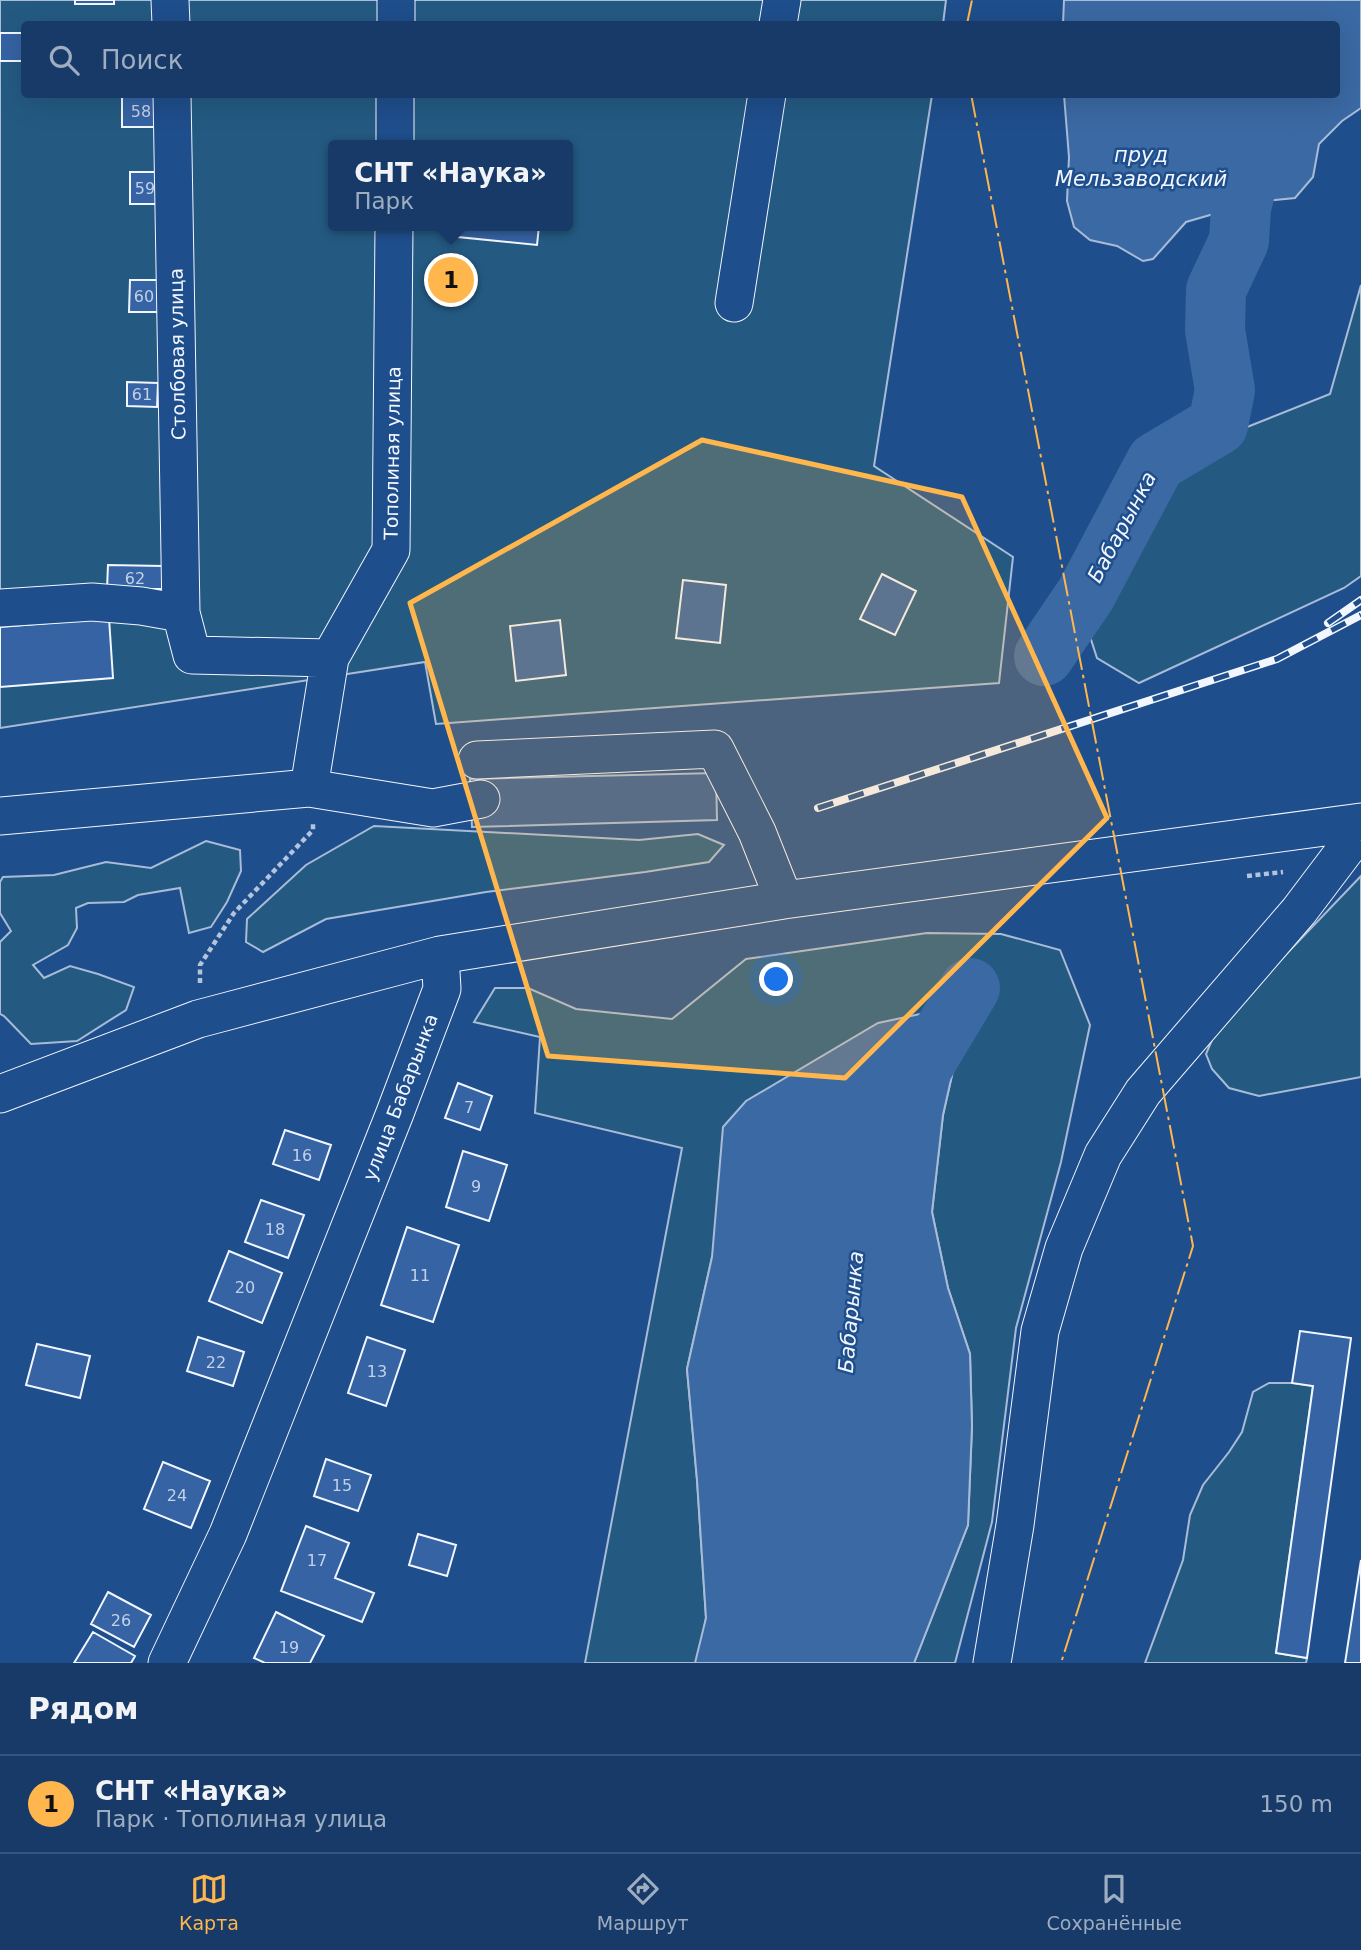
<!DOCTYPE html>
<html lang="ru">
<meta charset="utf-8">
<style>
body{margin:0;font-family:"DejaVu Sans",sans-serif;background:#20416f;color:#f1f3f6}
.you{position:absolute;left:777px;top:980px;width:24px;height:24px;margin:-18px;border:5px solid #fff;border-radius:50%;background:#1a73e8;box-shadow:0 0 0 10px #1a73e833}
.badge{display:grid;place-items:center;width:46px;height:46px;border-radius:50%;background:#ffb74d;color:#111;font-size:23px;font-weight:700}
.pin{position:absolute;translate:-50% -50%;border:4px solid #fff;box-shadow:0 2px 7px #0006}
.popup{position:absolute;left:328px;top:140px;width:245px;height:91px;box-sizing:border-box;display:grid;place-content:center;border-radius:7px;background:#173a69;filter:drop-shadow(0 2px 5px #0005);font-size:23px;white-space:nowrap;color:#9eadc0}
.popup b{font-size:26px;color:#f1f3f6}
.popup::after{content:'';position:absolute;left:50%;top:100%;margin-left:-14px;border:14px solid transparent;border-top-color:#173a69}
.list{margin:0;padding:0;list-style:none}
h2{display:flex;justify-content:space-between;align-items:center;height:91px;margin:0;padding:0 28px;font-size:30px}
h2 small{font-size:23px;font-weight:400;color:#9eadc0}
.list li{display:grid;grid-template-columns:46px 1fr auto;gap:21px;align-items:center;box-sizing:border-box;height:98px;padding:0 28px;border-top:2px solid #36547d}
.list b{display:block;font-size:26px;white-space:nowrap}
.list p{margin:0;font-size:23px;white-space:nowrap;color:#9eadc0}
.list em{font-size:23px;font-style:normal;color:#9eadc0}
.icon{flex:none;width:38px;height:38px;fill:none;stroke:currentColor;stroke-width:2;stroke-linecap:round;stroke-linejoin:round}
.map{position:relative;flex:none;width:1361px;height:1663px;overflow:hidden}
.search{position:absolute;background:#173a69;box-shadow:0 7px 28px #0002;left:21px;right:21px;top:21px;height:77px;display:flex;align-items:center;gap:18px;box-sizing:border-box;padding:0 24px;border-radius:7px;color:#9eadc0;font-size:26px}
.sheet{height:189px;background:#173a69}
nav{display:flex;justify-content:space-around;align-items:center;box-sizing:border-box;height:98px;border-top:2px solid #36547d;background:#173a69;font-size:19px;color:#9eadc0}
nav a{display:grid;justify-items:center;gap:4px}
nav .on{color:#ffb74d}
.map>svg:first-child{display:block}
.green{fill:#245a82;stroke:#a8bbd7;stroke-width:2;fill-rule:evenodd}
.parking{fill:#305b95;stroke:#a8bbd7;stroke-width:2}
.water{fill:#3b69a3;stroke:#a8bbd7;stroke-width:2}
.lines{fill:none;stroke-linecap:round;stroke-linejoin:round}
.river{stroke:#3b69a3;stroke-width:60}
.building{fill:#3563a3;stroke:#f2f6ff;stroke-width:2}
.minor-casing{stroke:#f2f6ff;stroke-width:39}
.path{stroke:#b3c4dc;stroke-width:4.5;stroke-dasharray:5 3.5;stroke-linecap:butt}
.minor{stroke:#1f4e8c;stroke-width:37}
.rail-casing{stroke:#f2f6ff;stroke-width:8}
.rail{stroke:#1f4e8c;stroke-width:5;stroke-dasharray:16;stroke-linecap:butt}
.power{stroke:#ffb74d;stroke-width:2;stroke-dasharray:24 5 3.5 5;stroke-linecap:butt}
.marked{fill:#ffb74d;fill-opacity:0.2;stroke:#ffb74d;stroke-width:5;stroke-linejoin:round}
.labels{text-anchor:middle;stroke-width:5;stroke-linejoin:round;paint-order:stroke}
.number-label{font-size:16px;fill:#c3d1e8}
.street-label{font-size:19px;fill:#f2f6ff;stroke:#1f4e8c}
.water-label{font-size:21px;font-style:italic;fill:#f2f6ff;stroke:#1f4e8c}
</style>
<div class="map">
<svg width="1361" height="1663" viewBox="0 0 1361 1663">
<rect width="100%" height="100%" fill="#1f4e8c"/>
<!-- green -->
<path class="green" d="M0,0H946L943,24H24V94L932,95L874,466L1013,557L999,683L436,724L425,662L0,728ZM334,145H568V226H334Z
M1361,285V576L1344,588L1139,683L1097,658L1086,624L1163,474L1227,435L1330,394Z
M374,826L639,840L698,834L724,845L709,862L645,872L486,892L326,919L263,952L246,942L247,919L306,865Z
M206,841L240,850L241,871L227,902L211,927L189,933L180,888L138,895L124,902L88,903L76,908L77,928L68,945L33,965L44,978L70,966L98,974L134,987L126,1010L77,1041L31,1044L4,1016L0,1014V942L11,931L0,913V882L3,877L54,875L106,862L151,868Z
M1361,876V1077L1259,1096L1229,1088L1212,1069L1206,1054L1212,1040L1228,1015Z
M927,933L1001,934L1060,950L1090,1025L1061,1162L1016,1328L992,1522L955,1663H914L968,1525L972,1426L970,1354L948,1288L932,1212L943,1115L962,1031L712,1257L687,1369L697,1480L706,1618L698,1660L695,1663H585L682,1148L535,1113L540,1037L474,1022L495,988H528L576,1009L672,1019L746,959Z
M1269,1383H1292L1313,1386L1276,1653L1307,1658L1306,1663H1145L1183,1560L1190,1515L1203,1485L1229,1452L1242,1432L1253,1392Z"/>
<!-- parking -->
<path class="parking" d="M716,773L717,820L472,827L470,779Z"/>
<!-- water -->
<path class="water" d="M1064,0H1361V108L1342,121L1319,144L1313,177L1295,198L1255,202L1186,222L1153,259L1143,261L1117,246L1090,240L1074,227L1067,201L1069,157L1064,95L1336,94V24H1063Z
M934,1011L962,1031L943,1115L932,1212L948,1288L970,1354L972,1426L968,1525L914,1663H695L706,1618L697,1480L687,1369L712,1257L723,1127L746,1101L878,1023Z"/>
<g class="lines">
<!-- river -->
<path class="river" d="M1044,656L1086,594L1156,462L1218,425L1225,390L1215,330L1216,290L1239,241L1241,208L1269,94
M907,1093L970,988"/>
</g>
<!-- building -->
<path class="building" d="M75,0H114V4H75Z
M0,33H24V61H0Z
M160,95V127H122V96Z
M130,172H160V204H130Z
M459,226H539L537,245L458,237Z
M130,280H159V312H129Z
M127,382L158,383L157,407L127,406Z
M108,565L163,566V589H107Z
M882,574L916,591L895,635L860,619Z
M683,580L726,585L720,643L676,638Z
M109,618L113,678L0,687V627Z
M560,620L566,675L516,681L510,626Z
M458,1083L492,1096L480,1130L445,1118Z
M285,1130L331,1145L319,1180L273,1164Z
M463,1151L507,1165L489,1221L446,1207Z
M261,1200L304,1215L288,1258L245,1242Z
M407,1227L459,1245L433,1322L381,1305Z
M229,1251L282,1273L262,1323L209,1301Z
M1300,1331L1351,1338L1307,1658L1276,1653L1313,1386L1292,1383Z
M198,1337L244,1352L233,1386L187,1371Z
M367,1337L405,1350L386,1406L348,1393Z
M37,1344L90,1356L80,1398L26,1385Z
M326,1459L371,1475L358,1511L314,1496Z
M163,1462L210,1481L191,1528L144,1509Z
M306,1526L349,1543L335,1578L374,1593L362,1622L281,1591Z
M418,1534L456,1545L447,1576L409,1565Z
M1361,1560V1663H1345Z
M108,1592L151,1615L134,1647L91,1624Z
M276,1612L324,1636L310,1663H265L254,1658Z
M93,1632L135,1656L131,1663H74Z"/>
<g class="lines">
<!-- minor casing -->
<g class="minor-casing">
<path id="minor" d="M170,0L171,24
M396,24V0
M778,24L782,0
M172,94L181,613
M395,145V94
M734,303L767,94
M0,608L92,602L141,606L181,613L192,655L330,658
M477,760L715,749L757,832L784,900
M309,788L330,658L391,550L394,226
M0,816L309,788L433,808L481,799
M0,1094L198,1019L440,955L784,900L1361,822
M167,1663L228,1534L395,1113L442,989L440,955
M992,1663L1015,1525L1040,1331L1064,1248L1103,1155L1143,1092L1299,911L1361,829"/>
</g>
<!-- path -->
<path class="path" d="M1247,876L1283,872
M200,983V965L234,913L313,830V823"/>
<!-- minor -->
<use href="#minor" class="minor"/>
<!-- rail casing -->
<g class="rail-casing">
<path id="rail" d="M1328,623L1361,600
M818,808L1277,659L1361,615"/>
</g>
<!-- rail -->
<use href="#rail" class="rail"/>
<!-- power -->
<path class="power" d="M967,24L972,0
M971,94L1193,1246L1061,1663"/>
</g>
<!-- marked area -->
<path class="marked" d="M702,440L962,497L1107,818L845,1078L548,1056L410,603Z"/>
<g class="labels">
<!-- number labels -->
<g class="number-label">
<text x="141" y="117">58</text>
<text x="145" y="194">59</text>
<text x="144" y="302">60</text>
<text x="142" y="400">61</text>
<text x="135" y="584">62</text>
<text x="469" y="1113">7</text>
<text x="302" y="1161">16</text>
<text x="476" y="1192">9</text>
<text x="275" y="1235">18</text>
<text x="420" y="1281">11</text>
<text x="245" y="1293">20</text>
<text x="216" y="1368">22</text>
<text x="377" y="1377">13</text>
<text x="342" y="1491">15</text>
<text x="177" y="1501">24</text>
<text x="317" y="1566">17</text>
<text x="121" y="1626">26</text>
<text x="289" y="1653">19</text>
</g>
<!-- street labels -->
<g class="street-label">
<text transform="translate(177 354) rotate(-91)" y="7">Столбовая улица</text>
<text transform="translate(392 453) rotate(-89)" y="7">Тополиная улица</text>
<text transform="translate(400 1097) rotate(-69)" y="7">улица Бабарынка</text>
</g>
<!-- water labels -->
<g class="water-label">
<text x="1141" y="162">пруд<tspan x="1141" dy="24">Мельзаводский</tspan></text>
<text transform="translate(1122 527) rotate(-62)" y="7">Бабарынка</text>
<text transform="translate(851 1312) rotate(-85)" y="7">Бабарынка</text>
</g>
</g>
</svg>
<div class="you"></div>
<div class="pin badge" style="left:451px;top:280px">1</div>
<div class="popup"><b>СНТ «Наука»</b>Парк</div>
<div class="search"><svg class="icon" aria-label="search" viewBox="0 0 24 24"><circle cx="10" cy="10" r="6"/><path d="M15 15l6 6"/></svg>Поиск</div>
</div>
<section class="sheet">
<h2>Рядом<small></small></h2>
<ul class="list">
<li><span class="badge">1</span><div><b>СНТ «Наука»</b><p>Парк · Тополиная улица</p></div><em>150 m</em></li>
</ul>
</section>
<nav>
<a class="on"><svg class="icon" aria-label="map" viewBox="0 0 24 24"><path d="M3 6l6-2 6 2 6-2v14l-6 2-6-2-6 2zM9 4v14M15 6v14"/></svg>Карта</a>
<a><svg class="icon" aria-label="directions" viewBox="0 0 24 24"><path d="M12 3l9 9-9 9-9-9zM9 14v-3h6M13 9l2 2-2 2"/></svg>Маршрут</a>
<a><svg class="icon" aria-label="saved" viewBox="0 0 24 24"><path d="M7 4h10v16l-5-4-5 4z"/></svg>Сохранённые</a>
</nav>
